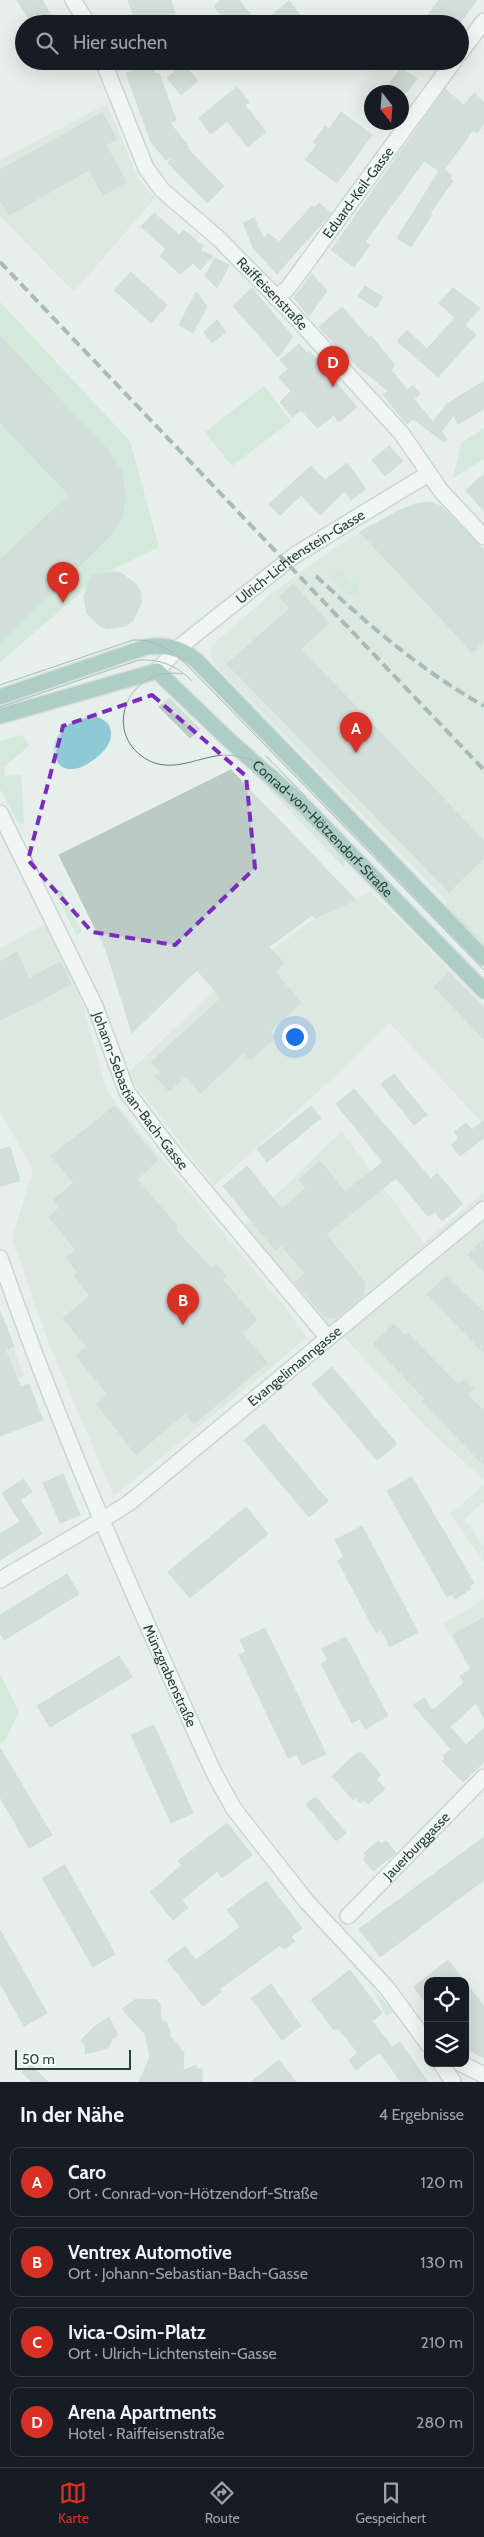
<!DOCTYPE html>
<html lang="de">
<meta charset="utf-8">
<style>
body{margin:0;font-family:Cabin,sans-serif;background:#242831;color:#f1f3f6}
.controls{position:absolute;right:15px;bottom:15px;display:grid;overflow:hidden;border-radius:10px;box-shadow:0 5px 20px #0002}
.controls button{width:45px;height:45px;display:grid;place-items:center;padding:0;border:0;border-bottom:1px solid #363941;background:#171b24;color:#f1f3f6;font:25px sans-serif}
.compass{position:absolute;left:364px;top:85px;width:45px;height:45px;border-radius:50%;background:#171b24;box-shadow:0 5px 20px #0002;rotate:163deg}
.scale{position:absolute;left:15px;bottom:12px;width:116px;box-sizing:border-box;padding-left:5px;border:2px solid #24423a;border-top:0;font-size:14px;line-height:18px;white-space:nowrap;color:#24423a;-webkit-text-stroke:4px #f7fbf9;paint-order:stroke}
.you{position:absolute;left:294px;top:1036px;width:18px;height:18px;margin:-12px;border:4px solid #fff;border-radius:50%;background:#1a73e8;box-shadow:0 0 0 8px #1a73e833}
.badge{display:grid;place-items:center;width:32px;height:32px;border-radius:50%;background:#d93025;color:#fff;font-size:16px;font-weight:700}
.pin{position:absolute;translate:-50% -41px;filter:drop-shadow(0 1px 2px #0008)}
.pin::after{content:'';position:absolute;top:26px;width:18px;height:15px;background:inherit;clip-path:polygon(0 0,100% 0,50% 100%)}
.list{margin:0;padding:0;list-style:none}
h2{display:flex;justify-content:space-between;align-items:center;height:65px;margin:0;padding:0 20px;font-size:21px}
h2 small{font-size:16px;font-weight:400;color:#9ea1a6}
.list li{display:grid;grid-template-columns:32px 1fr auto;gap:15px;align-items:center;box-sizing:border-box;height:70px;margin:0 10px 10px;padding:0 10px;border:1px solid #363941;border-radius:10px}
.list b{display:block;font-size:19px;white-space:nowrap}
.list p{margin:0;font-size:16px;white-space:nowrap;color:#9ea1a6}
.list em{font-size:16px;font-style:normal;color:#9ea1a6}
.icon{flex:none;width:28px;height:28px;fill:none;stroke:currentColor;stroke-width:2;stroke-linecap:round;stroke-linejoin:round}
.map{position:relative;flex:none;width:484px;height:2082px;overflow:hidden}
.search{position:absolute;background:#171b24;box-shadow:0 5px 20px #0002;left:15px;right:15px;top:15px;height:55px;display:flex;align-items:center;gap:12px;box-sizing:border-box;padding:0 18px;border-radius:28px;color:#9ea1a6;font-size:19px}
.sheet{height:385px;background:#171b24}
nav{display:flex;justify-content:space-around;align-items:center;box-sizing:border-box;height:70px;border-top:1px solid #363941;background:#171b24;font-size:14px;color:#9ea1a6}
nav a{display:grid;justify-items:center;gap:2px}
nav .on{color:#d93025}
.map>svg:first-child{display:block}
.built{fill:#d4dfda}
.green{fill:#bfe0c8}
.water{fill:#8ec9d4}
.building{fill:#bbcac4;stroke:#b8c9c2}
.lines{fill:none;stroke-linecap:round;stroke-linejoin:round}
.street-casing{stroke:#a8b8b2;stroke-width:18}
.secondary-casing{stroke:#a4bbb3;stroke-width:18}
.primary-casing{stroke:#c2cac8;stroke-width:18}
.street{stroke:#fff;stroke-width:15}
.secondary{stroke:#fff;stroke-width:15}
.primary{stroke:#6aa596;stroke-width:15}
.tram{stroke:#5f7d75;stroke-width:1}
.rail{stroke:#5f7d75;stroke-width:4;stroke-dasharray:10 5;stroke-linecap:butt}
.marked{fill:none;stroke:#7b2cbf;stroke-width:4;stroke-dasharray:10 6;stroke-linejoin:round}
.labels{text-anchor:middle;stroke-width:4.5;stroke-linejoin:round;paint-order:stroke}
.street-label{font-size:14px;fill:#24423a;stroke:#f7fbf9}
</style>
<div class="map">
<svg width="484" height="2082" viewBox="0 0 484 2082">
<rect width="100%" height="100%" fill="#e6efeb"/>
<!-- built -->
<path class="built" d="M107,104L138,178L155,198L74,292L0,216V160Z
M429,502L441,506L484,550V939L214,664L210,654L212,645L271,594L337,546L398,511L415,504Z
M371,892L484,1005V1125L390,1023L350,1063L214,1186L127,1074L207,997L314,919Z
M46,923L83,1004L107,1092L285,1307L307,1338L114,1496L47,1339L12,1238L33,1169L0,1112V948Z
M342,1131L424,1243L484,1192V1480L427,1428L338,1330L322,1321L244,1226Z
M7,1331L24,1376L0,1386Z
M484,1485V1502L464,1519L484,1546V1562L450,1514Z
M484,1599V1692L443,1624Z"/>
<!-- green -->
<path class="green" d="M0,302L130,441L159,547L93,579L87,587L0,662Z
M264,386L291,421L232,466L205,432Z
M484,428V459L453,478L461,443Z
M341,569L350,584L355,581L359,587L355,595L346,594L329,578Z
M22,735L29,746L4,767L5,776L21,775L24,824L18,823L0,789V741Z
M251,766L260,771L346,857L344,867L250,769Z
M61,890L82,932L76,935L56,893Z
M447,902L484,940V950L445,908Z
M0,1674L19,1712L4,1742L0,1744Z
M372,1988L394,2012L386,2016Z"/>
<!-- water -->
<path class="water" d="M96,717C104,719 110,723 111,732C112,743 104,752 96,758C46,798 34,717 96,717Z"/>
<!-- building -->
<path class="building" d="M17,0H42L57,24H32Z
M128,0H171L175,13L151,24H136Z
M221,0H239L258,24H228L214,6Z
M439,0H477L459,24H421Z
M289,1L302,17L293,24H261Z
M151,64L155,74L159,73L176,120L170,123L189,147L187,148L224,186L207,203L168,163L175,155L166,160L151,142L126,73Z
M184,64L198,81L181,95L167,78Z
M401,68L417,79L407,92H383Z
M237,87L249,102L245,105L266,132L248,147L227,121L211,134L199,118Z
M445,89L464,105L474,93L484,102V124L477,133L473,130L444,170L452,175L450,178L453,181L430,213L432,214L411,247L397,238L439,171L424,161L365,242L370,245L354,267L331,250Z
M341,112L372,135L337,183L305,160L317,145L313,142L325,126L329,129Z
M102,113L117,139L106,145L126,182L103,195L89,170L9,215L0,200V170Z
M319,203L331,213L277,274L254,249L243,223L254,218L264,238L268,233L279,242L312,206L314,208Z
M154,213L179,235L184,230L203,246L200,250L213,256L200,270L193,263L180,274L160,256L166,249L141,227Z
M215,258L229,265L217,288L205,276Z
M131,272L167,305L151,323L114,290Z
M312,274L327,291L309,316L294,298Z
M365,286L383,297L376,308L358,296Z
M252,288L293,337L278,357L233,306Z
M453,288L480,308L465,325L476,335L438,377L397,341L407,330L427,349L455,318L439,303Z
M196,292L207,306L193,333L179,325Z
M342,307L369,338L371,336L395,365L391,370L407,390L413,385L420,394L414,399L433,422L447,404L484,381V409L458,424L454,415L441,432L447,439L444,442L413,419L407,424L383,395L388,391L357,366L339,346L337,347L319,327Z
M217,320L226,332L212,343L204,332Z
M0,336L106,448L122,472L125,497L122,517L111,535L0,643V560L69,495L0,422Z
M299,344L307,353L309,351L357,407L339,422L334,415L317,428L301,410L292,417L280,402L291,391L279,377L288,369L280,360Z
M389,446L403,461L385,476L372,460Z
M347,463L366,489L351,500L345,491L320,515L301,495L280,516L269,504L311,466L325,480Z
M484,474V511L466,490Z
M429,502L441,506L484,550V641L472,652L360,532L398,511L415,504Z
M112,572L121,573L137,585L141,594V604L133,620L126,626L108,629L100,626L87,614L84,596L91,576Z
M293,584L329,623L301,649L484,841V858L449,892L227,664L290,608L279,597Z
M169,698L200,729L190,738L159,707Z
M231,770L356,900L315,918L312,915L269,947L284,963L275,972L301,1003L270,1031L276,1037L250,1060L243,1053L201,1093L185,1076L169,1091L155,1076L161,1072L151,1062L221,998L197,970L132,1033L106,950L59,855Z
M17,952L29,979L60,962L71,983L40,1001L0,1020V962Z
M449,972L484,1008V1039L434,987Z
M394,1074L427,1115L414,1125L381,1084Z
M354,1089L431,1179L437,1173L463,1204L442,1221L435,1212L428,1216L396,1178L326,1234L365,1283L363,1296L336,1318L324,1316L295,1282L305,1273L281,1245L275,1250L223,1186L247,1166L282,1209L306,1188L299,1179L320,1161L345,1192L383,1162L336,1104Z
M115,1106L158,1160L137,1179L177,1226L175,1229L212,1269L217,1265L226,1276L222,1279L257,1320L242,1333L267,1363L194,1424L185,1413L136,1455L97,1404L108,1395L76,1356L87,1347L63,1318L90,1296L74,1276L78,1272L66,1258L76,1250L49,1217L59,1208L53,1200L74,1183L51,1156Z
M311,1106L321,1118L267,1162L257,1149Z
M484,1120V1138L460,1156L451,1145L459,1138L454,1132L466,1123L472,1130Z
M10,1147L20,1181L0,1186V1150Z
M484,1239V1272L468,1255Z
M446,1276L484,1312V1353L427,1294Z
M0,1311L14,1346L5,1350L21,1387L29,1384L43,1420L0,1436Z
M394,1324L405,1336L408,1333L458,1385L464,1380L474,1389L467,1394L484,1411V1465L422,1401L425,1399L373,1344Z
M332,1367L397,1444L377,1460L312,1384Z
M264,1424L328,1501L309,1517L244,1440Z
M63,1474L80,1515L60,1523L43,1483Z
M412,1477L474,1583L469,1586L471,1589L455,1599L452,1594L447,1597L387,1491Z
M24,1479L32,1492L20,1500L42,1534L0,1560V1534L20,1522L2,1493Z
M246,1507L268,1534L190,1598L168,1572Z
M362,1526L418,1632L390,1647L381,1630L376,1633L338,1561L344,1557L335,1540Z
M67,1574L79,1594L4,1640L0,1633V1615Z
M484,1618V1718L476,1703L450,1727L466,1745L484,1728V1762L463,1782L442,1761L445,1758L443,1756L451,1749L413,1705L425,1698L431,1710L435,1709L464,1682L460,1676L471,1669L453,1635Z
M265,1628L326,1754L302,1765L297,1754L288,1758L239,1655L246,1652L240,1640Z
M346,1637L388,1716L365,1729L360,1719L352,1723L321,1664L328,1660L322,1649Z
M119,1656L132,1677L50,1727L37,1706Z
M154,1725L193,1813L171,1823L131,1735Z
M0,1748L52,1835L29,1848L0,1797Z
M357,1753H362L381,1775L376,1779L385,1789L368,1804L364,1800L360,1803L356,1798L353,1800L332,1776Z
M316,1797L346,1833L336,1841L306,1804Z
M227,1823L252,1855L222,1878L217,1871L182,1900L188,1908L173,1920L150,1892L182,1865L178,1861Z
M484,1837V1880L380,1957L359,1929Z
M378,1841L381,1844L386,1841L396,1853L373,1871L363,1859L367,1856L364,1853Z
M65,1865L115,1954L93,1967L42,1878Z
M266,1881L302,1928L291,1937L295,1941L284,1949L280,1945L264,1957L219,1989L221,1992L203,2006L167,1960L185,1946L196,1960L240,1927L227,1910Z
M0,1930L47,2013L24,2026L0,1983Z
M448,1960L464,1981H428V2006L414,1987Z
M350,1970L382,2013L372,2021L392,2047L400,2042L428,2082H401L380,2052L356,2070L349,2060L358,2053L338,2028L334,2030L311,2000Z
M465,1982L484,2006V2058L465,2048Z
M271,1984L301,2026L282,2040L251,1998Z
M136,1999L157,2000L160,2004L161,2020L166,2022L170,2031V2036L184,2052L183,2071L196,2065L197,2069H202V2082H139L150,2057L145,2034L122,2009Z
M109,2017L118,2035L112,2039L108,2048L85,2054L86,2046L81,2040L94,2027Z
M279,2060L296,2082H251Z
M31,2065L48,2082H32L22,2072Z"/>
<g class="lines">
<!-- street casing -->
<g class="street-casing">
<g id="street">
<path d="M460,53L484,21"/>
<path id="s1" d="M276,298L288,288L454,61"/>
<path id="s2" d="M0,813L95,1006L127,1092L174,1154L328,1338"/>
<path id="s3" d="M0,1580C43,1554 87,1530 129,1503L484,1209"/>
<path id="s4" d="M348,1916L484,1777"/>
<path d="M460,2063L484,2075"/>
</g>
</g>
<!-- secondary casing -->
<g class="secondary-casing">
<g id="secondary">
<path d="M73,0L88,24"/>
<path id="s5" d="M103,61L146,168L162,190L218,238L289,310L402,434L441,491L484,537"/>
<path id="s6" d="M157,671L178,648L295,555L428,474"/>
<path id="s7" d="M0,1258C61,1434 137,1604 214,1773L234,1809L307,1902L387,1988L428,2044"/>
<path d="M441,2063L453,2082"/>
</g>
</g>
<!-- primary casing -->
<g class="primary-casing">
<g id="primary">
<path d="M0,697L146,647C166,644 182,648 197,661L484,958"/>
<path id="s8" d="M0,716L157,671L231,742L305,807L484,991"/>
</g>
</g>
<!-- street -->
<use href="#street" class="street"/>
<!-- secondary -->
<use href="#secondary" class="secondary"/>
<!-- primary -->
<use href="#primary" class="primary"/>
<!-- tram -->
<path class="tram" d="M182,674C130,664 100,731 146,759C173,775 200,755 227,755C245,756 262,763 277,772
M0,685L133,640C152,639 167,647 181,659L484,970
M0,707L139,660C161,659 177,666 192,681
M266,756L306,797"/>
<!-- rail -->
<path class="rail" d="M0,262L484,770
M316,576C368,625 422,671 484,706"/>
</g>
<!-- marked area -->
<path d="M0 0H484V2082H0ZM152,695L246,776L255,868L175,945L92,932L28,860L63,726Z" fill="#e6efeb" fill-opacity=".55" fill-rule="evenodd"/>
<path class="marked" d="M152,695L246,776L255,868L175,945L92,932L28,860L63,726Z"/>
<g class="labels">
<!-- street labels -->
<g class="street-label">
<text dy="5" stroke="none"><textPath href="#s1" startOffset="134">Eduard-Keil-Gasse</textPath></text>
<text dy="5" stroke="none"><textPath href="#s5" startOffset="294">Raiffeisenstraße</textPath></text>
<text dy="5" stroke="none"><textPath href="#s6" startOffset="184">Ulrich-Lichtenstein-Gasse</textPath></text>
<text dy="5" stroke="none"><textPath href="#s8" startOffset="392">Conrad-von-Hötzendorf-Straße</textPath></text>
<text dy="5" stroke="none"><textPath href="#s2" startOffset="312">Johann-Sebastian-Bach-Gasse</textPath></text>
<text dy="5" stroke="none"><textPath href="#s3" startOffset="365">Evangelimanngasse</textPath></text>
<text dy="5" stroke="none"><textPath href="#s7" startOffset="451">Münzgrabenstraße</textPath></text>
<text dy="5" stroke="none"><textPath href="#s4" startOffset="98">Jauerburggasse</textPath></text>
</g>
</g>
</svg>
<div class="controls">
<button><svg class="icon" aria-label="locate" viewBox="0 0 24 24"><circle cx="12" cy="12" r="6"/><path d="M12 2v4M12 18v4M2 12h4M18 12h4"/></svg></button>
<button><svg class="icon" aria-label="layers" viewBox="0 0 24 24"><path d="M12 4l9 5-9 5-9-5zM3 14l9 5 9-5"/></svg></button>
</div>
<svg class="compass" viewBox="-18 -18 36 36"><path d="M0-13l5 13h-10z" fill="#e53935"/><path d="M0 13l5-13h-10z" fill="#9ea1a6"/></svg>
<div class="scale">50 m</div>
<div class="you"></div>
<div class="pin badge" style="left:356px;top:753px">A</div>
<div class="pin badge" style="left:183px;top:1325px">B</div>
<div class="pin badge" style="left:63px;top:603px">C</div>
<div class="pin badge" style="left:333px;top:387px">D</div>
<div class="search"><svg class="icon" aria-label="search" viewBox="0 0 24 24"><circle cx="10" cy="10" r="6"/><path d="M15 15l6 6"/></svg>Hier suchen</div>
</div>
<section class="sheet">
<h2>In der Nähe<small>4 Ergebnisse</small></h2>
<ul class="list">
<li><span class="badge">A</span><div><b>Caro</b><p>Ort · Conrad-von-Hötzendorf-Straße</p></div><em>120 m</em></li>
<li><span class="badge">B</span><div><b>Ventrex Automotive</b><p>Ort · Johann-Sebastian-Bach-Gasse</p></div><em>130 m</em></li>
<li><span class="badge">C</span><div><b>Ivica-Osim-Platz</b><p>Ort · Ulrich-Lichtenstein-Gasse</p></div><em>210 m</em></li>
<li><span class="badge">D</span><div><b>Arena Apartments</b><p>Hotel · Raiffeisenstraße</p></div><em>280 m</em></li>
</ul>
</section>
<nav>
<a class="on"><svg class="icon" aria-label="map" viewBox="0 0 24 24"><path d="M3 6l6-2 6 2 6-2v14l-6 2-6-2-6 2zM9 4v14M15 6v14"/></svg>Karte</a>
<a><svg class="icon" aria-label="directions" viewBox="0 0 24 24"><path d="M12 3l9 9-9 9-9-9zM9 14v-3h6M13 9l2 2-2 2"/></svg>Route</a>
<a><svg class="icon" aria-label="saved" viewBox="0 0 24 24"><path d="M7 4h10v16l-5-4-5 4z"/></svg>Gespeichert</a>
</nav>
